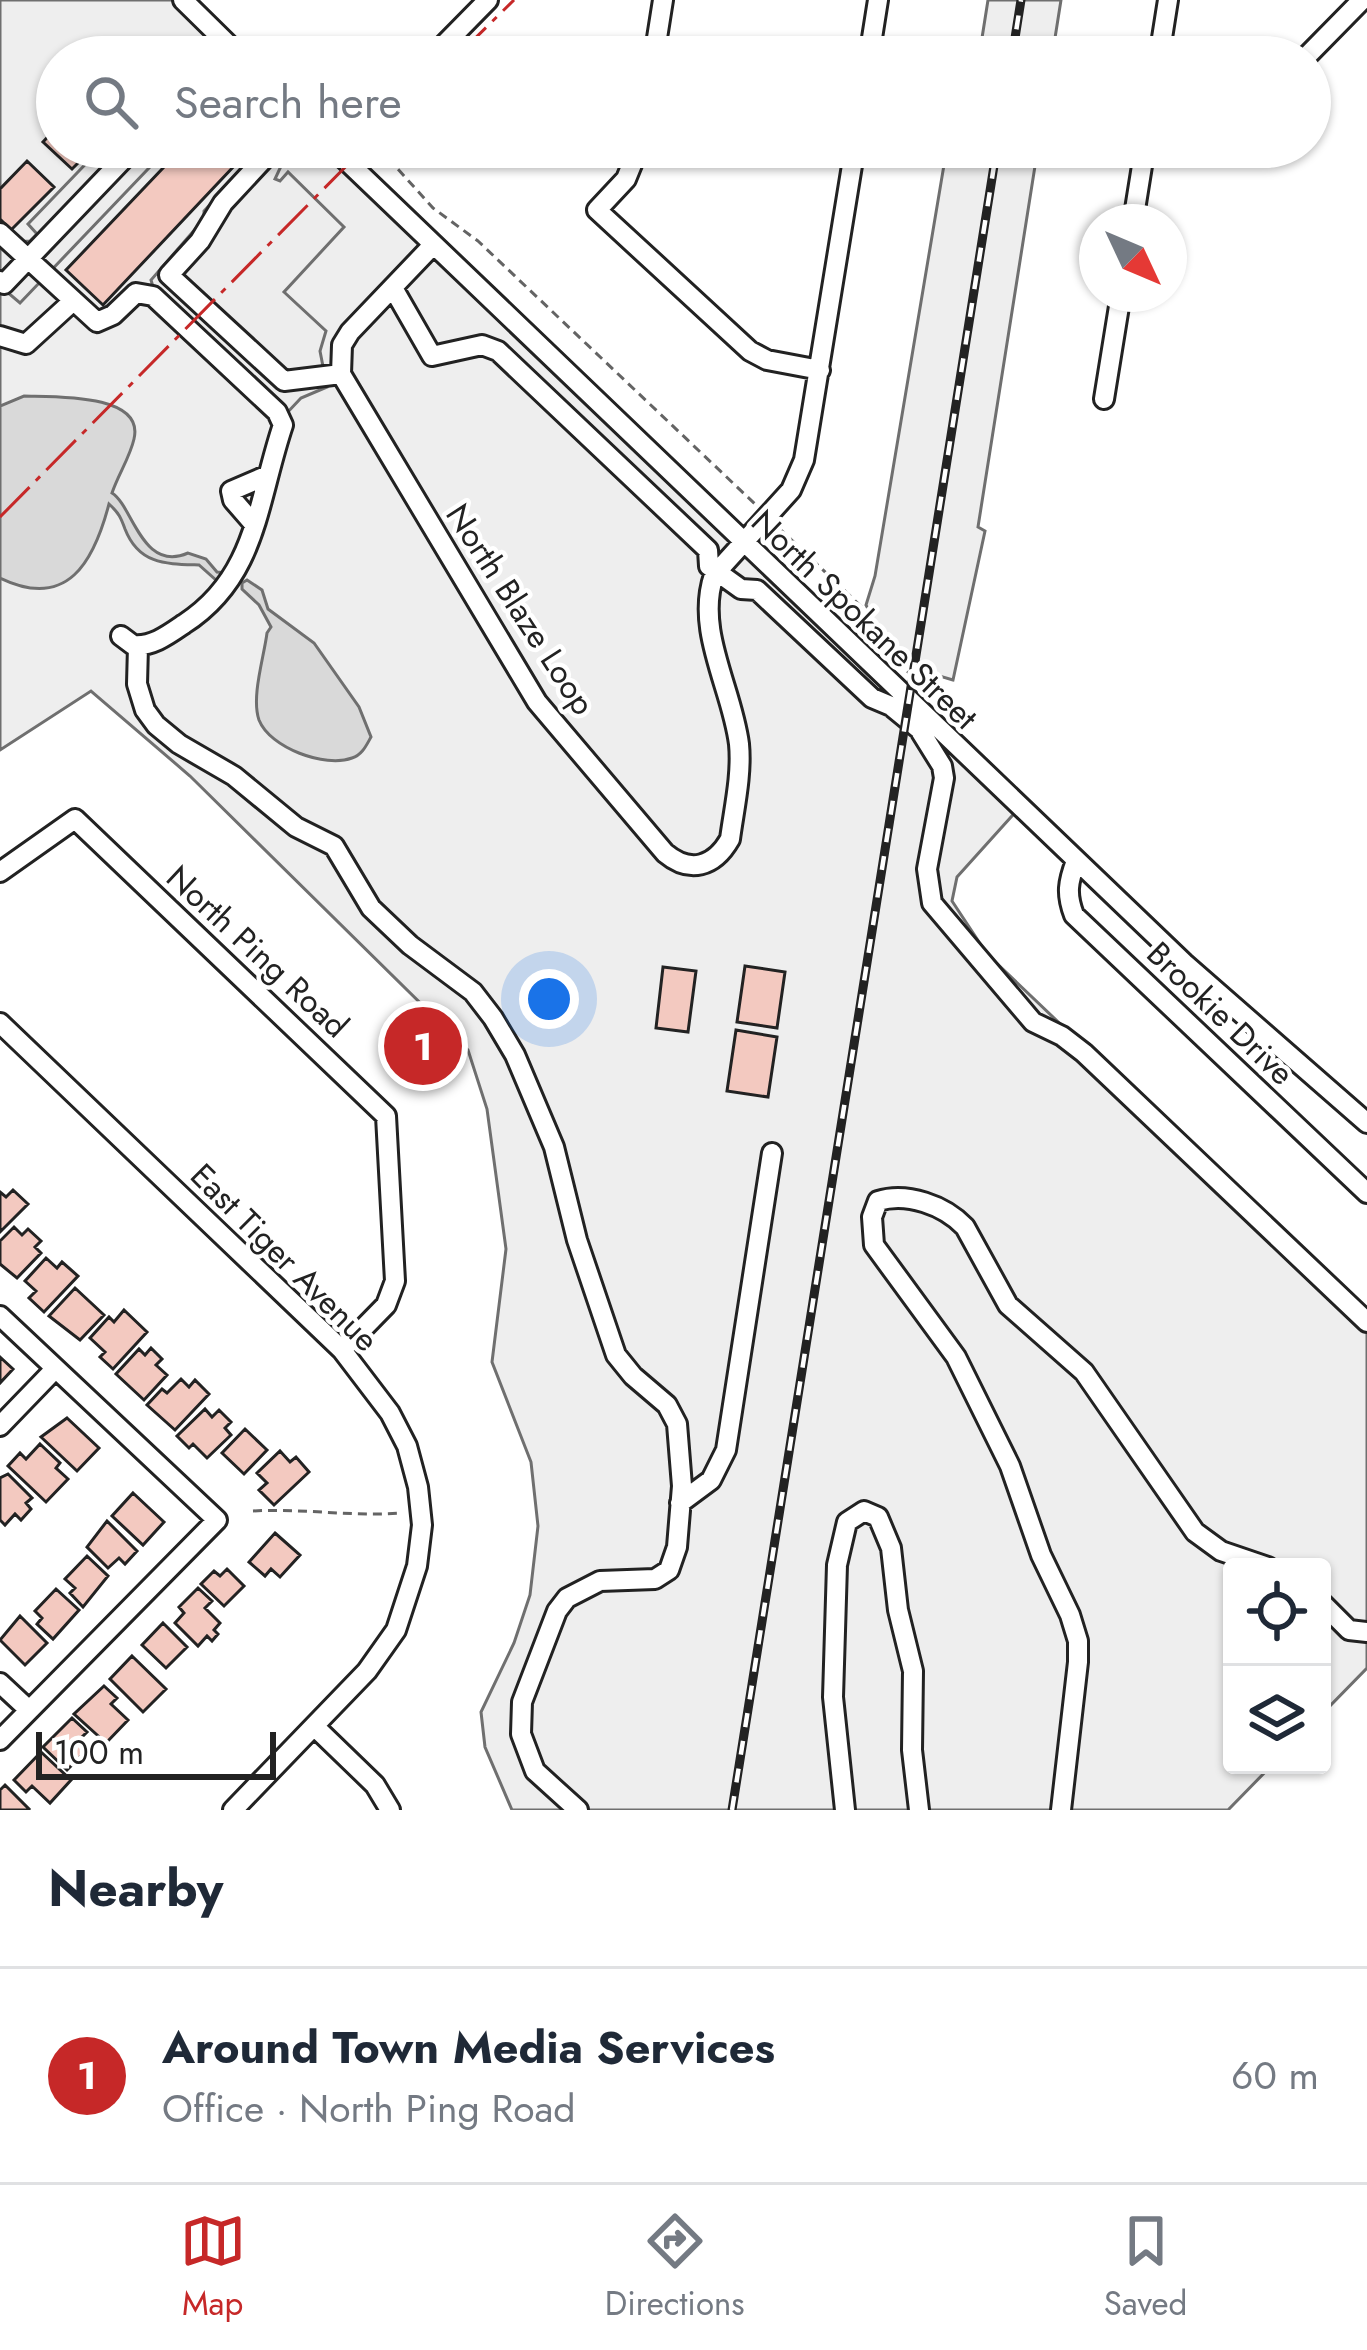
<!DOCTYPE html>
<meta charset="utf-8">
<style>
body{margin:0;font-family:Jost,sans-serif;background:#f6f6f7;color:#1f2937}
.controls{position:absolute;right:36px;bottom:36px;display:grid;overflow:hidden;border-radius:12px;box-shadow:0 3px 9px #0004}
.controls button{width:108px;height:108px;display:grid;place-items:center;padding:0;border:0;border-bottom:3px solid #e0e1e3;background:#fff;color:#1f2937;font:60px sans-serif}
.compass{position:absolute;left:1079px;top:204px;width:108px;height:108px;border-radius:50%;background:#fff;box-shadow:0 3px 9px #0004;rotate:134deg}
.scale{position:absolute;left:36px;bottom:30px;width:240px;box-sizing:border-box;padding-left:12px;border:6px solid #222;border-top:0;font-size:33px;line-height:42px;white-space:nowrap;color:#222;-webkit-text-stroke:9px #fff;paint-order:stroke}
.you{position:absolute;left:549px;top:999px;width:42px;height:42px;margin:-30px;border:9px solid #fff;border-radius:50%;background:#1a73e8;box-shadow:0 0 0 18px #1a73e833}
.badge{display:grid;place-items:center;width:78px;height:78px;border-radius:50%;background:#c62828;color:#fff;font-size:39px;font-weight:700}
.pin{position:absolute;translate:-50% -50%;border:6px solid #fff;box-shadow:0 3px 12px #0006}
.list{margin:0;padding:0;list-style:none}
h2{display:flex;justify-content:space-between;align-items:center;height:156px;margin:0;padding:0 48px;font-size:51px}
h2 small{font-size:39px;font-weight:400;color:#747a83}
.list li{display:grid;grid-template-columns:78px 1fr auto;gap:36px;align-items:center;box-sizing:border-box;height:216px;padding:0 48px;border-top:3px solid #e0e1e3}
.list b{display:block;font-size:45px;white-space:nowrap}
.list p{margin:0;font-size:39px;white-space:nowrap;color:#747a83}
.list em{font-size:39px;font-style:normal;color:#747a83}
.icon{flex:none;width:66px;height:66px;fill:none;stroke:currentColor;stroke-width:2;stroke-linecap:round;stroke-linejoin:round}
.map{position:relative;flex:none;width:1367px;height:1810px;overflow:hidden}
.search{position:absolute;background:#fff;box-shadow:0 3px 9px #0004;left:36px;right:36px;top:36px;height:132px;display:flex;align-items:center;gap:30px;box-sizing:border-box;padding:0 42px;border-radius:66px;color:#747a83;font-size:45px}
.sheet{height:372px;background:#fff}
nav{display:flex;justify-content:space-around;align-items:center;box-sizing:border-box;height:168px;border-top:3px solid #e0e1e3;background:#fff;font-size:33px;color:#747a83}
nav a{display:grid;justify-items:center;gap:6px}
nav .on{color:#c62828}
.map>svg:first-child{display:block}
.green{fill:#eee;stroke:#6f6f6f;stroke-width:3}
.parking{fill:#ededed;stroke:#6f6f6f;stroke-width:3}
.water{fill:#d9d9d9;stroke:#6f6f6f;stroke-width:3}
.building{fill:#f3c9c0;stroke:#222;stroke-width:3}
.lines{fill:none;stroke-linecap:round;stroke-linejoin:round}
.minor-casing{stroke:#222;stroke-width:24}
.path{stroke:#646464;stroke-width:3;stroke-dasharray:9 6;stroke-linecap:butt}
.minor{stroke:#fff;stroke-width:18}
.rail-casing{stroke:#222;stroke-width:9}
.rail{stroke:#fff;stroke-width:4.5;stroke-dasharray:14;stroke-linecap:butt}
.power{stroke:#c62828;stroke-width:3;stroke-dasharray:42 9 6 9;stroke-linecap:butt}
.labels{text-anchor:middle;stroke-width:9;stroke-linejoin:round;paint-order:stroke}
.street-label{font-size:33px;fill:#222;stroke:#fff}
</style>
<div class="map">
<svg width="1367" height="1810" viewBox="0 0 1367 1810">
<rect width="100%" height="100%" fill="#fff"/>
<!-- green -->
<path class="green" d="M0,0H183L241,57H57V147H332L1020,807L957,877L952,901L987,954L1367,1317V1668L1322,1714V1567H1232V1765H1272L1228,1810H512L485,1747L481,1712L514,1643L530,1595L538,1526L531,1462L492,1362L506,1249L487,1109L468,1050L190,776L91,691L0,750Z
M988,0H1061L1052,57H979Z
M947,147H1038L978,527L985,531L953,680C926,673 894,658 879,633C874,625 871,614 866,605L875,576Z"/>
<!-- parking -->
<path class="parking" d="M102,147H169L20,303L0,286V226L17,242L30,241L37,234L28,224Z
M263,147H290L275,179L280,181L288,172L344,227L284,292L326,331L320,351L327,387L301,398L286,414L154,290L151,280L204,219V211Z"/>
<!-- water -->
<path class="water" d="M24,396C53,397 145,393 134,439C130,457 118,475 112,493C133,506 142,573 188,553L206,559L217,572L228,573L226,580H216L199,565C167,564 139,565 125,529C121,518 119,513 109,504C94,561 68,611 0,578V406Z
M247,580L262,590L268,609L314,643L359,707L371,737C366,746 362,755 352,758C325,768 270,748 259,720C251,697 264,657 267,633L271,627L259,605L242,589V583Z"/>
<!-- building -->
<path class="building" d="M57,127V147H94L72,169L43,142Z
M183,147H252L103,305L66,270Z
M27,161L54,187L11,230L0,219V189Z
M745,966L785,972L777,1028L737,1022Z
M663,967L696,971L688,1032L656,1028Z
M736,1030L777,1037L768,1097L727,1091Z
M13,1190L28,1204L0,1232V1192L6,1197Z
M14,1227L22,1235L28,1229L41,1241L35,1247L41,1253L17,1278L0,1264V1241Z
M46,1258L57,1268L62,1262L78,1276L44,1312L29,1298L36,1291L25,1281Z
M75,1288L104,1315L80,1340L49,1316Z
M124,1310L147,1332L113,1369L100,1357L105,1352L90,1338L109,1317L114,1322Z
M151,1348L162,1359L156,1365L167,1375L144,1400L116,1374L139,1349L145,1355Z
M0,1357L13,1369L0,1383Z
M181,1379L189,1387L195,1380L209,1394L175,1430L147,1405L162,1389L167,1393Z
M205,1409L212,1417L219,1410L231,1422L225,1428L231,1435L207,1458L193,1444L189,1448L177,1436Z
M67,1418L99,1448L77,1471L41,1437Z
M245,1429L267,1450L244,1474L222,1453Z
M40,1444L60,1463L56,1468L68,1479L46,1502L8,1466L20,1453L26,1459Z
M280,1451L290,1462L296,1457L309,1472L274,1505L259,1490L267,1483L257,1473Z
M8,1474L32,1498L26,1503L31,1509L21,1520L15,1514L5,1525L0,1520V1478Z
M133,1493L164,1522L143,1545L112,1516Z
M107,1521L137,1551L125,1564L119,1558L108,1568L87,1547Z
M275,1533L300,1555L280,1577L271,1569L265,1576L249,1562Z
M87,1556L108,1576L83,1607L70,1593L75,1588L65,1579Z
M227,1569L244,1586L224,1606L201,1584L214,1571L220,1576Z
M198,1588L212,1601L205,1608L220,1623L214,1630L218,1634L212,1641L207,1636L198,1646L175,1623L184,1613L179,1607Z
M56,1589L79,1610L53,1639L37,1624L42,1618L35,1611Z
M20,1616L47,1643L25,1665L0,1640Z
M163,1623L187,1647L166,1668L142,1645Z
M132,1656L166,1689L143,1712L110,1679Z
M104,1686L117,1698L111,1704L128,1720L106,1743L74,1714Z
M72,1718L87,1732L80,1739L89,1748L67,1770L43,1747Z
M41,1752L71,1780L50,1803L32,1786L26,1792L14,1780Z
M5,1785L29,1809L28,1810H0V1790Z"/>
<g class="lines">
<!-- minor casing -->
<g class="minor-casing">
<path id="minor" d="M183,0L241,57
M432,57L488,0
M654,57L663,0
M869,57L878,0
M1159,57L1168,0
M1306,57L1362,0
M275,147L223,203L200,241L169,275L284,381L341,374
M332,147L1184,963L1367,1123
M639,147L626,179L597,210L750,351L767,360L820,370
M1144,148L1172,152L1209,147
M1133,222L1145,147
M0,233L97,322L113,315L136,293L153,296L277,412L283,425C257,502 257,577 184,624C168,635 152,647 133,645L121,636
M433,245L350,332L342,345L341,374L537,702L665,853C690,874 714,867 730,839C734,809 742,775 739,744C732,688 695,631 714,575L791,490L804,460L855,147
M0,281L4,284L135,147
M393,288L432,356L482,345L498,351L708,550L709,566L741,589L757,590L872,698L891,706L919,729L942,766L944,778L927,869L932,903L1033,1022L1062,1036L1084,1053L1367,1322
M0,336L26,344L72,302
M1104,399L1121,294
M253,523L233,500L231,491L266,476
M138,646L137,684L145,710L156,725L179,744L234,776L296,827L334,846L371,908L410,945L473,992L493,1018L515,1055L554,1147L577,1240L616,1355L633,1376L667,1405L677,1424L682,1486L677,1547L669,1570L655,1579L600,1581L567,1598L557,1611L522,1702L521,1734L535,1771L578,1810
M1076,861C1068,882 1066,894 1074,915L1367,1193
M0,872L75,819L386,1116L395,1281L386,1305L342,1350
M0,1023L342,1350L390,1413L407,1446L418,1487L422,1525L417,1566L396,1630L367,1671L233,1810
M0,1316L217,1520L0,1740
M0,1426L55,1369
M680,1503L711,1480L726,1450L772,1153
M1322,1603L1349,1630L1367,1632
M0,1683L29,1710
M314,1726L375,1785L390,1810
M845,1810L833,1697L837,1565L847,1522L864,1511L878,1517L891,1548L898,1610L913,1671L912,1750L919,1810
M1061,1810L1078,1662V1641L1070,1615L1041,1555L1010,1466L956,1357L874,1245L872,1217L878,1201C907,1192 944,1205 965,1227L1008,1305L1084,1372L1195,1532L1221,1551L1268,1567"/>
</g>
<!-- path -->
<path class="path" d="M378,147L433,208L478,241L755,504
M779,528L868,613L877,640L886,650L912,676L940,686L941,707
M253,1511C303,1508 351,1517 402,1513"/>
<!-- minor -->
<use href="#minor" class="minor"/>
<!-- rail casing -->
<g class="rail-casing">
<path id="rail" d="M1012,57L1021,0
M732,1810L997,147"/>
</g>
<!-- rail -->
<use href="#rail" class="rail"/>
<!-- power -->
<path class="power" d="M456,57L514,0
M0,517L365,147"/>
</g>
<g class="labels">
<!-- street labels -->
<g class="street-label">
<text transform="translate(521 609) rotate(57)" y="12">North Blaze Loop</text>
<text transform="translate(865 619) rotate(44)" y="12">North Spokane Street</text>
<text transform="translate(258 951) rotate(43)" y="12">North Ping Road</text>
<text transform="translate(1221 1013) rotate(44)" y="12">Brookie Drive</text>
<text transform="translate(285 1257) rotate(45)" y="12">East Tiger Avenue</text>
</g>
</g>
</svg>
<div class="controls">
<button><svg class="icon" aria-label="locate" viewBox="0 0 24 24"><circle cx="12" cy="12" r="6"/><path d="M12 2v4M12 18v4M2 12h4M18 12h4"/></svg></button>
<button><svg class="icon" aria-label="layers" viewBox="0 0 24 24"><path d="M12 4l9 5-9 5-9-5zM3 14l9 5 9-5"/></svg></button>
</div>
<svg class="compass" viewBox="-18 -18 36 36"><path d="M0-13l5 13h-10z" fill="#e53935"/><path d="M0 13l5-13h-10z" fill="#747a83"/></svg>
<div class="scale">100 m</div>
<div class="you"></div>
<div class="pin badge" style="left:423px;top:1046px">1</div>
<div class="search"><svg class="icon" aria-label="search" viewBox="0 0 24 24"><circle cx="10" cy="10" r="6"/><path d="M15 15l6 6"/></svg>Search here</div>
</div>
<section class="sheet">
<h2>Nearby<small></small></h2>
<ul class="list">
<li><span class="badge">1</span><div><b>Around Town Media Services</b><p>Office · North Ping Road</p></div><em>60 m</em></li>
</ul>
</section>
<nav>
<a class="on"><svg class="icon" aria-label="map" viewBox="0 0 24 24"><path d="M3 6l6-2 6 2 6-2v14l-6 2-6-2-6 2zM9 4v14M15 6v14"/></svg>Map</a>
<a><svg class="icon" aria-label="directions" viewBox="0 0 24 24"><path d="M12 3l9 9-9 9-9-9zM9 14v-3h6M13 9l2 2-2 2"/></svg>Directions</a>
<a><svg class="icon" aria-label="saved" viewBox="0 0 24 24"><path d="M7 4h10v16l-5-4-5 4z"/></svg>Saved</a>
</nav>
